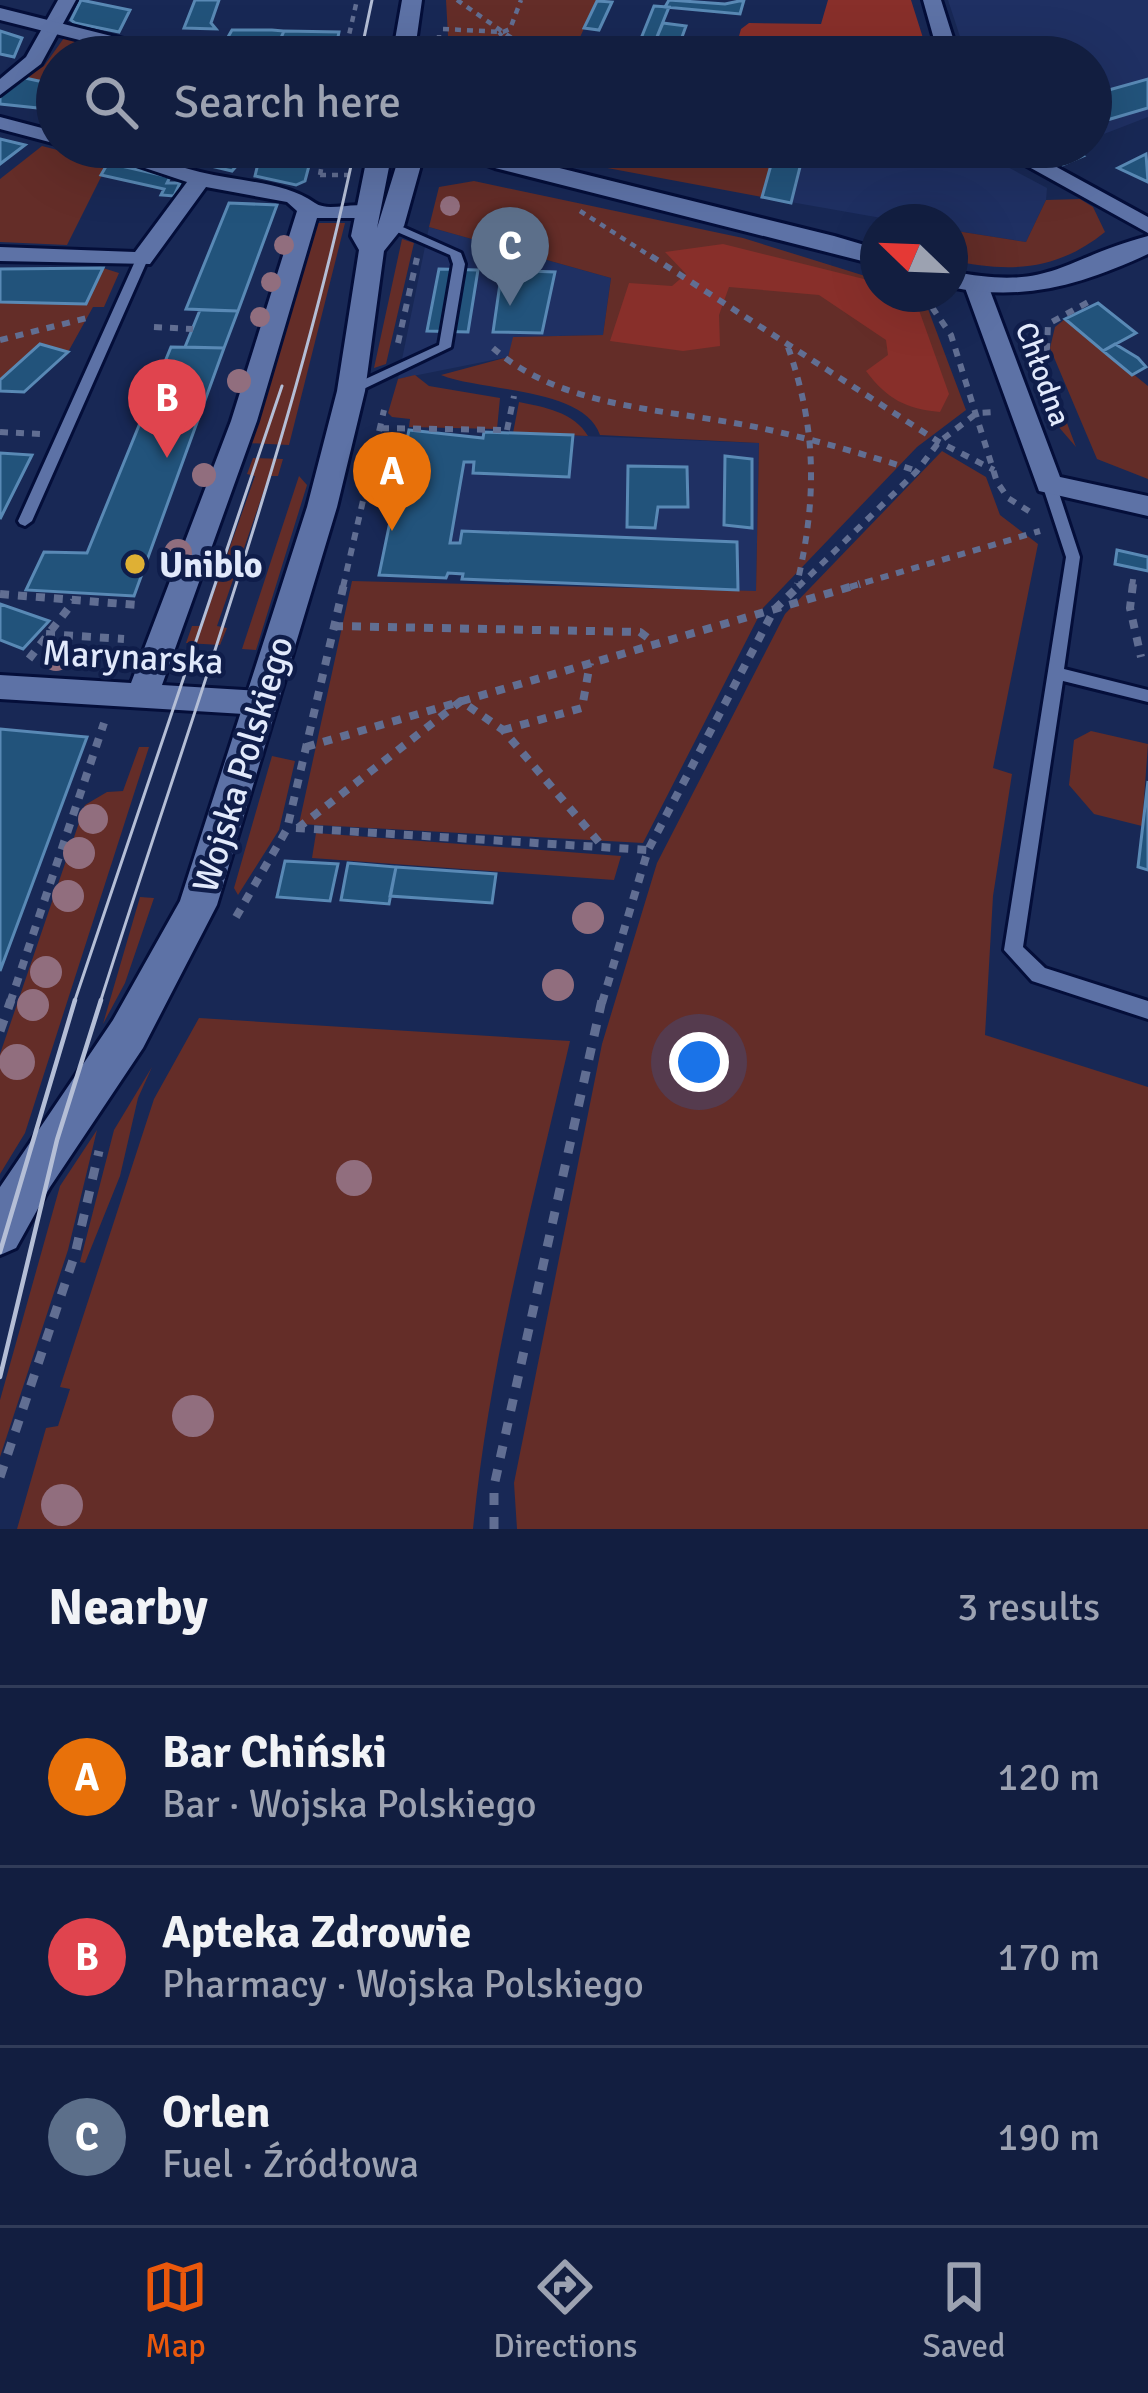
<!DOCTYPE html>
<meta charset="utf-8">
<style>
body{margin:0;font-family:Signika,sans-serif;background:#1f2b4b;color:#f1f3f6}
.compass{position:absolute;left:860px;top:204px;width:108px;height:108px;border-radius:50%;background:#121e40;box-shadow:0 12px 48px #0002;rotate:293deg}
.you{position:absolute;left:699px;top:1062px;width:42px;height:42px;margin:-30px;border:9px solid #fff;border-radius:50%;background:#1a73e8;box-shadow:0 0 0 18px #1a73e833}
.badge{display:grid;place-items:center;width:78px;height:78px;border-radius:50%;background:#ea580c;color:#fff;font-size:39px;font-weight:700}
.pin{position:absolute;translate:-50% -99px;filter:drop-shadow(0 3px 6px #0008)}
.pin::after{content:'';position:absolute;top:63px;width:42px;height:36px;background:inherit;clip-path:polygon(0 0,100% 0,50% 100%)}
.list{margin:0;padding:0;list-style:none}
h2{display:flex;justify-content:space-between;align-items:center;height:156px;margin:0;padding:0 48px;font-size:51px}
h2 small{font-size:39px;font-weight:400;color:#9ca2b1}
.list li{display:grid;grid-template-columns:78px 1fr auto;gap:36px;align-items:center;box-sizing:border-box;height:180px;padding:0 48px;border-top:3px solid #313c59}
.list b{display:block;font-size:45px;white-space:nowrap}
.list p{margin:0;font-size:39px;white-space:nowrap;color:#9ca2b1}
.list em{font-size:39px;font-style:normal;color:#9ca2b1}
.icon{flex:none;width:66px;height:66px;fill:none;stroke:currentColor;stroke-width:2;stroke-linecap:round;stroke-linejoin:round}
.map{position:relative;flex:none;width:1148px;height:1529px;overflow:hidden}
.search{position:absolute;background:#121e40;box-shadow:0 12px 48px #0002;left:36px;right:36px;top:36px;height:132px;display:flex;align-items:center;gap:30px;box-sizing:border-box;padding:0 42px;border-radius:66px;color:#9ca2b1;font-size:45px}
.sheet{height:696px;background:#121e40}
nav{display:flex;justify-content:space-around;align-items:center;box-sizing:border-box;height:168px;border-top:3px solid #313c59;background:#121e40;font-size:33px;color:#9ca2b1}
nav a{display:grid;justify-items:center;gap:6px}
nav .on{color:#ea580c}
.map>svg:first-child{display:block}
.built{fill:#1f3063}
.green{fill:#642d28}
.forest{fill:#882f2a}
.building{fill:#22537b;stroke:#5989b5;stroke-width:3}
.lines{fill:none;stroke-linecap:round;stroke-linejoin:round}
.service-casing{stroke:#040e39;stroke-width:6}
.minor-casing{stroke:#040e39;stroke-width:6}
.tertiary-casing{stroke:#040e39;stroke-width:6}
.secondary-casing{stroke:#040e39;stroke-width:6}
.path-far3{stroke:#616e92;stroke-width:4.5;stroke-dasharray:6 6;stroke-linecap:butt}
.path-far2{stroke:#616e92;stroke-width:6;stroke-dasharray:8 8;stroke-linecap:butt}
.path-far1{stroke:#616e92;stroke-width:8;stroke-dasharray:9 9;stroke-linecap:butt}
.path{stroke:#616e92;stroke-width:9;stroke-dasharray:12 12;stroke-linecap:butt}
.service{fill:#5d72a6;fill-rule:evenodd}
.minor{fill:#5d72a6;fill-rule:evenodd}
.tertiary{fill:#5d72a6;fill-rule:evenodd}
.secondary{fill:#5d72a6;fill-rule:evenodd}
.tram-far1{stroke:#b4bed6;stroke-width:3}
.tram{stroke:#b4bed6;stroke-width:4.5}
.tree{fill:#916e7e}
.poi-dot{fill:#dfb034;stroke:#0f1d4a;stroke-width:4.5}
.labels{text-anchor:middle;stroke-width:9;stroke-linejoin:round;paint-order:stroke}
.far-street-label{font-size:30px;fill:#e1e9fb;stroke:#0f1d4a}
.poi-label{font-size:36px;font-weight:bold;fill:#e1e9fb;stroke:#0f1d4a;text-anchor:start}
.street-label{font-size:36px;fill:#e1e9fb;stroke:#0f1d4a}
</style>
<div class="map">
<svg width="1148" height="1529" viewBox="0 0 1148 1529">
<rect width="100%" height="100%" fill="#182855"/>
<!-- built -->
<path class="built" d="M948,0H1148V117L1091,139V57H973L964,49Z
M776,147H970L1047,188L1046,200L1026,242L950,230V222H904L762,197Z
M429,227L611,278L603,335L514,337L508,357L398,379Z
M409,430L482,438L484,432L759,443L756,592L462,579V574L449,573L446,578L379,575Z"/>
<!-- green -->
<path class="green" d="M446,0H597L571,57L449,54Z
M64,38L138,57H57V85L25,78L44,66Z
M42,146L108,163L67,245L0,242V179Z
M542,147L604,151V161L609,147H776L762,197L602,167Z
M474,181L743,238L878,280V294H913L925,301L966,410L917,447L763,608L643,843L299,824L352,581L756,591L759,443L600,435C584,387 483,392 441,375L508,357L513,337L603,335L611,278L429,227L439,187Z
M1080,199L1093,207L1105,232C1057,271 1009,273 950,260V230L1026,242L1046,200Z
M318,223H345L289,445L246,443Z
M402,239L414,243L386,364L374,368Z
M103,268L119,273L104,307H93L68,352L40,344L0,380V302Z
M1065,319L1148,386V479L1097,459L1050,348L1055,327Z
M1023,354H1041L1076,447L1044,410Z
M415,375L429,386L500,398L497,429L409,427L410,419L392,417L388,413L398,379Z
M519,402C544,407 574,412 588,436L513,433Z
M942,451L986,477L1000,515L1038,544L993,768L1012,774L993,896L985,1035L1148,1087V1529H517L514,1483L602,1044L657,863L785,614Z
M253,458L283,459L278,476H269L217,626L227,628L220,645L186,643L192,626H202L255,476L247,474Z
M299,476L307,485L256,650L242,649Z
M1091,731L1148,744L1142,826L1094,814L1069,785L1074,740Z
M139,747H149L25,1133L0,1174V1054L85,805L107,792L123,791Z
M272,756L295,761L279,830L238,895L234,888Z
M316,833L621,856L614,880L312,858Z
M140,897L154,898L125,983L103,1024Z
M199,1018L570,1041C533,1202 489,1364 473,1529H17L46,1428L58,1426L70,1389L60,1387L154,1099Z
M152,1067L138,1098L120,1176L85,1263L80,1262L114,1130Z
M97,1130L68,1250L0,1457V1400L60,1186Z"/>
<!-- forest -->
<path class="forest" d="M828,0H911L929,57H733L741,29L749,23L821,24Z
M723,244L868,280L878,284V294L915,299L949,394L940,412C906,409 887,399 866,371L888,355L886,340L819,295L729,287L719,315L720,346L683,351L610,341L629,283L672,286L686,274L665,252Z"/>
<!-- building -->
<path class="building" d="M81,0L130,10L119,32L75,23L71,20Z
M195,0H219L211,23L216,29L184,28Z
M669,0L725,4L744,0L740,14L665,7Z
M597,1L612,2L599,30L584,28Z
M654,6L669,7L652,49L642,48L638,46Z
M663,23L686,26L677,51L652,49Z
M232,30H272L284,31L280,40H255L228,37Z
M0,31L22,38L14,57L0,54Z
M284,31L339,32L334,57H284L289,40H280Z
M578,43L638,51L652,49L649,57H571Z
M25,78L57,85V110L0,104V96Z
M1148,79V108L1107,120L1091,110V95Z
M0,139L25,145L0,164Z
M173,147L221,155L217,157L239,163L232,171L165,155Z
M262,147H314L305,181L296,185L255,176Z
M776,147H805L791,203L762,197Z
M858,147H963V163L857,152Z
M1057,147H1067L1083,156L1062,165L1042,153Z
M1146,154L1148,182L1118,168Z
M108,163L170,177L167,183H180L174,196L161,195L164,189L101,175Z
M229,203L277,205L238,311L186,309Z
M103,268L86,304L0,302V269Z
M439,269L478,270L468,332L427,331Z
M502,270L555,272L542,333L493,332Z
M1098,303L1136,333L1103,351L1065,319Z
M200,310L238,311L224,348L185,347Z
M40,344L68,352L24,392L0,391V380Z
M1115,344L1138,358L1146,367L1132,375L1103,351Z
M171,347L224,348L134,596L26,590L44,552L87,553Z
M409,430L483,438L484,432L573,435L569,477L473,473L474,462H464L450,543H460L462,531L737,542L738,590L462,579L463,574L448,573L446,578L379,575Z
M0,453L32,455L0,519Z
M725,456L752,459V528L724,525Z
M628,466L687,467L688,507H658L655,528L627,527Z
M1117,550L1148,557V571L1115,564Z
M0,604L49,621L23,649L0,640Z
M0,729L87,737L0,971Z
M1148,781V870L1138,867Z
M285,861L338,864L330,901L277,897Z
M348,863L396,867L389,904L341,900Z
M396,867L496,874L492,903L390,896Z"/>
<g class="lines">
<!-- service casing -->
<g class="service-casing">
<path id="service" d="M388,224H396L461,253L465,264L451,347L351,395L345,391L346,388L439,345L453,264L450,255L388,228Z
M142,256L148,259L32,521L25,526L20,524L18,521L136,259Z
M1049,479L1056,484L1080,557L1064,669L1148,690V702L1063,681L1023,947L1045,968L1148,1001V1019L1032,981L1004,950L1066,557L1042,484Z"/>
</g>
<!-- minor casing -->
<g class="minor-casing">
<path id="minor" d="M58,0H76L41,64L0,95V79L26,57Z
M923,0H941L959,57H939Z
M0,117L57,132V144L0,129Z
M82,147C125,147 160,162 200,172C239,182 284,181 315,203C331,214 360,197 377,211L366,218H317L257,421L162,685L261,691L277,703L272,712L261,715L0,699V675L131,683L231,421L297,211L287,202L206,187L150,264L0,261V247L135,252L187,182Z
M993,147H1020L1148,217V233Z
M976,278L988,285L1060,477L1148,496V516L1039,491L964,285Z"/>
</g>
<!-- tertiary casing -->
<g class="tertiary-casing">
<path id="tertiary" d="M0,8L179,53L183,57H147L0,20Z
M438,147H475L834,236L878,249V265L495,168Z
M1148,236V254C1081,285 1024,302 950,287V271C1053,292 1060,259 1148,236Z"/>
</g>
<!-- secondary casing -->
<g class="secondary-casing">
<path id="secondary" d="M402,0H422L414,57H392Z
M369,147H393L377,228L402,147H426L404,226L384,251L365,391L337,507L217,905L143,1048L50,1187L16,1248L0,1255V1187L113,1020L180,901L307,507L337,391L359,250L351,236Z"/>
</g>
<!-- path-far3 -->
<path class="path-far3" d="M457,0L539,57
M443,29L503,32L510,29L521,0
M439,35L440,57
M344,57L357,0
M470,57L502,33
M320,175H348
M320,175L325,147
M580,211L655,259"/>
<!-- path-far2 -->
<path class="path-far2" d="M651,256L939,442L994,470
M923,294L951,335L997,482L1008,498L1032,513
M154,327L193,329
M0,340L91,317
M398,343L417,258
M788,347C817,430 817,499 797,584
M1028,347L1047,348L1048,324L1092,300
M493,348C564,411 676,409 765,429C816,440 867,455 917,471
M381,428L507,430
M507,430L514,396
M0,432L40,434
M343,587L384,410
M798,587L917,471L939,442L977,413L995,412
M850,587L1040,531
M1132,587L1134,572"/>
<!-- path-far1 -->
<path class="path-far1" d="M1133,584L1130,608L1141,657
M0,594L137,605
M334,626L640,632L656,644
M46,634L124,639
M29,659L74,601
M187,662L220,665
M503,730L582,708L590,663
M306,747L860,584
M296,828L648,850
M298,828L461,701L503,730L603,847
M236,917L287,829L344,584
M10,1003L104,723
M602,1003L648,850L774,610L801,584"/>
<!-- path -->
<path class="path" d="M0,1031L11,1000
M0,1477L75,1254L99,1151
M494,1529V1486L602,1000"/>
<!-- service -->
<use href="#service" class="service"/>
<!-- minor -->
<use href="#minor" class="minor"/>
<!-- tertiary -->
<use href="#tertiary" class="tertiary"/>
<!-- secondary -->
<use href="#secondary" class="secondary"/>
<!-- tram-far1 -->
<path class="tram-far1" d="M360,57L372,0
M74,1003L282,386
M100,1003C190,718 294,439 355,147"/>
<!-- tram -->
<path class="tram" d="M0,1252L75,1000
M0,1377L57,1140L101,1000"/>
</g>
<!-- trees -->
<g class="tree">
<circle cx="450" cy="206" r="10"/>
<circle cx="284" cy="245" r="10"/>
<circle cx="271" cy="282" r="10"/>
<circle cx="260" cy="317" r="10"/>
<circle cx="239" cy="381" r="12"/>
<circle cx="204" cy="475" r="12"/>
<circle cx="178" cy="553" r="14"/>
<circle cx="56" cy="657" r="14"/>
<circle cx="93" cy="819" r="15"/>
<circle cx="79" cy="853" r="16"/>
<circle cx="68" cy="896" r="16"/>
<circle cx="588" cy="918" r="16"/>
<circle cx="46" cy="972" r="16"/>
<circle cx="558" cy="985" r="16"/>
<circle cx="33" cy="1005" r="16"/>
<circle cx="17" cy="1062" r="18"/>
<circle cx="354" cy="1178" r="18"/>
<circle cx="193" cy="1416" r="21"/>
<circle cx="62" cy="1505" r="21"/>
</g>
<!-- markers -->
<circle class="poi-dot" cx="135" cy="564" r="12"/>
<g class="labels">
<!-- far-street labels -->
<g class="far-street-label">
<text transform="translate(1043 374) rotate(70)" y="10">Chłodna</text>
</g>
<!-- poi labels -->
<g class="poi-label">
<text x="159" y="577">Uniblo</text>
</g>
<!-- street labels -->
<g class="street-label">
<text transform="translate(133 656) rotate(3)" y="13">Marynarska</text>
<text transform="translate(242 764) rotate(-73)" y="13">Wojska Polskiego</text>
</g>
</g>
</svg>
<svg class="compass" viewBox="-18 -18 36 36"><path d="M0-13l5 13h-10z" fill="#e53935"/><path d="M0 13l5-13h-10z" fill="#9ca2b1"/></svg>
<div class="you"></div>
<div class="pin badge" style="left:392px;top:531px;background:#e8710a">A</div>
<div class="pin badge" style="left:167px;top:458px;background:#e0444e">B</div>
<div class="pin badge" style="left:510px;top:306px;background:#5c6f8a">C</div>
<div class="search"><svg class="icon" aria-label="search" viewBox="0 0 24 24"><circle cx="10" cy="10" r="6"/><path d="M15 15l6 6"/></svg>Search here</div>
</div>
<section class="sheet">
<h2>Nearby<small>3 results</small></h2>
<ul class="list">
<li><span class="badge" style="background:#e8710a">A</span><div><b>Bar Chiński</b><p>Bar · Wojska Polskiego</p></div><em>120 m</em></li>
<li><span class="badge" style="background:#e0444e">B</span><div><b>Apteka Zdrowie</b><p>Pharmacy · Wojska Polskiego</p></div><em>170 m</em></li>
<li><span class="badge" style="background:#5c6f8a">C</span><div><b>Orlen</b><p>Fuel · Źródłowa</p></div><em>190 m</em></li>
</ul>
</section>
<nav>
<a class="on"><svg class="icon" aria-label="map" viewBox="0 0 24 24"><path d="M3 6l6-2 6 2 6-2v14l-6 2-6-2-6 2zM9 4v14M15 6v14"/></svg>Map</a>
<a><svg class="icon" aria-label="directions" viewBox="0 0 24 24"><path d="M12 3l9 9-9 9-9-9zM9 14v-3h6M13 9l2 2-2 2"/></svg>Directions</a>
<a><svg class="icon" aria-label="saved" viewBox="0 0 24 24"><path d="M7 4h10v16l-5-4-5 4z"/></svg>Saved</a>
</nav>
